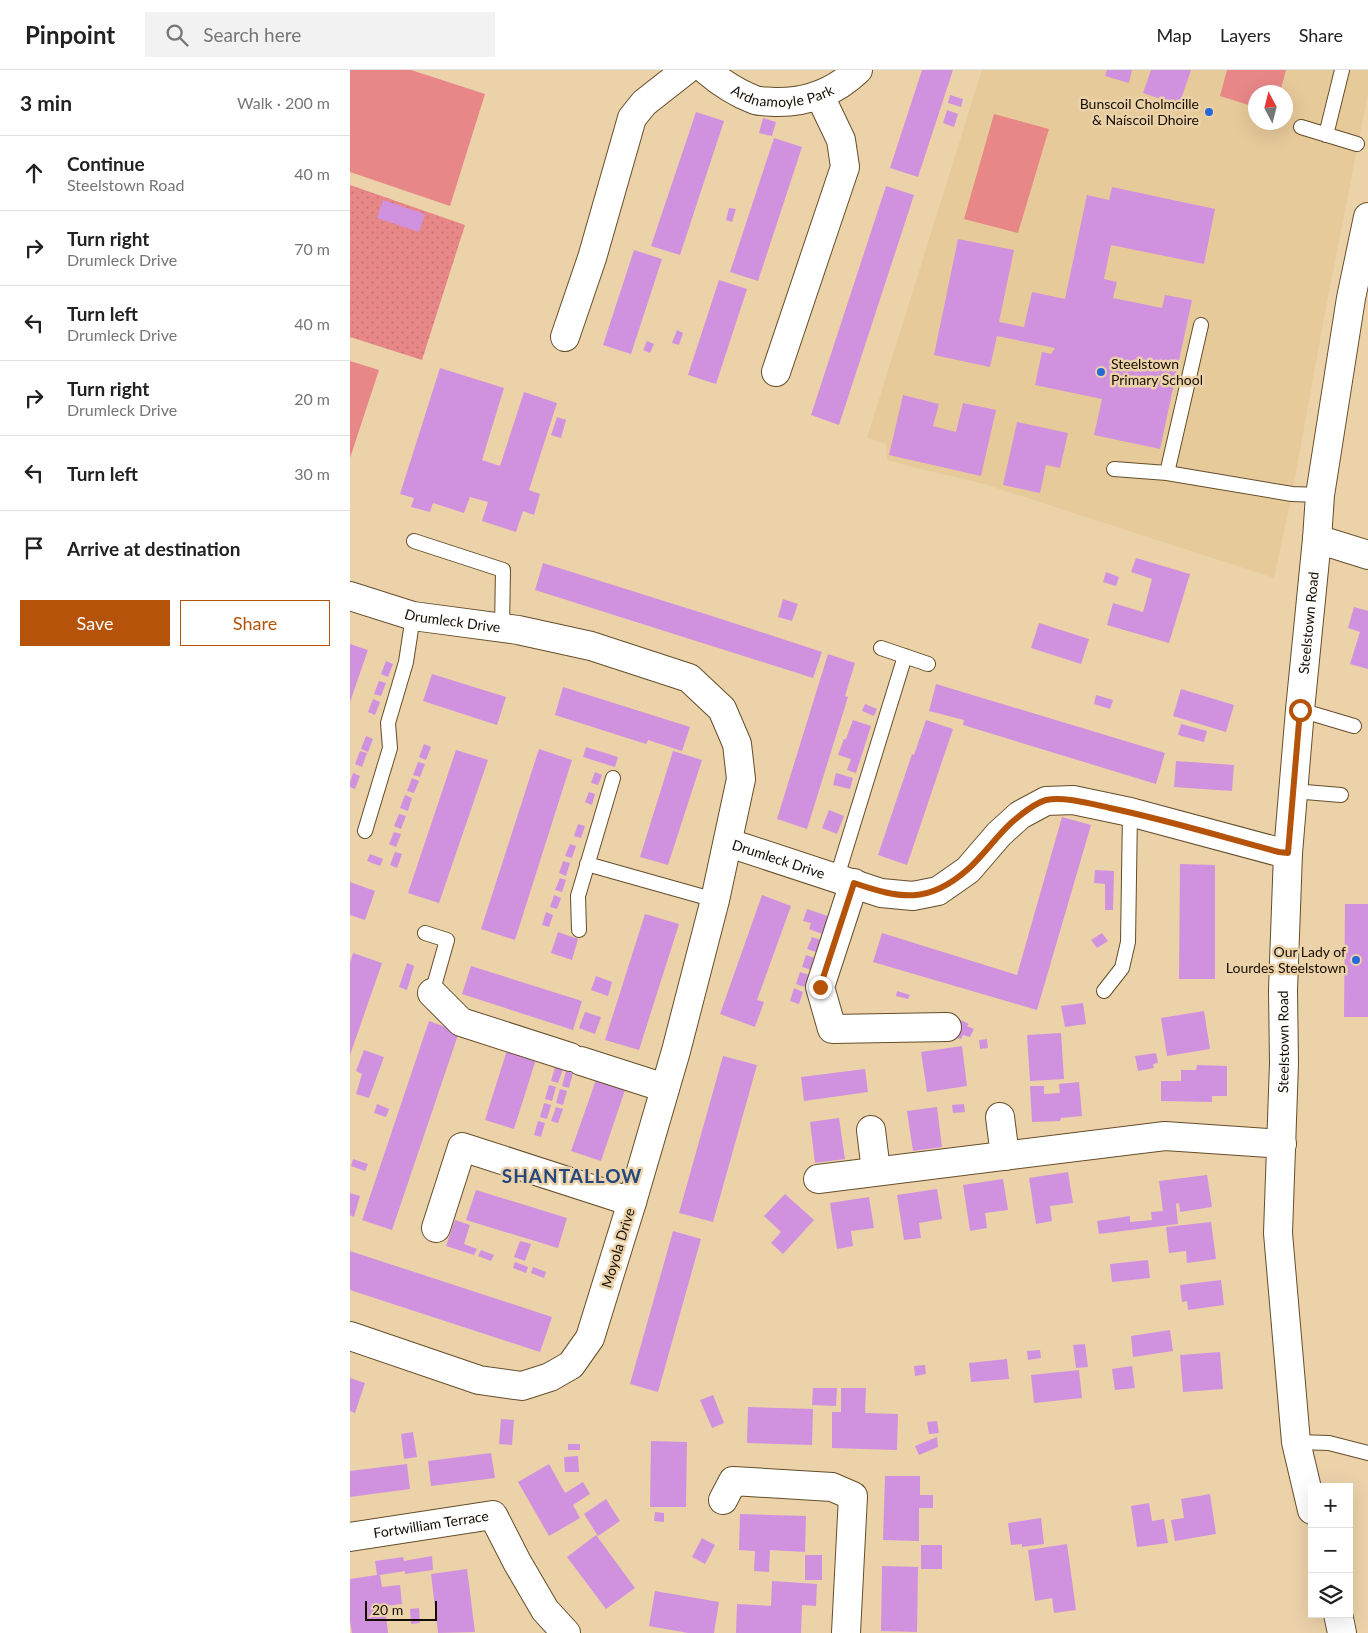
<!DOCTYPE html>
<meta charset="utf-8">
<style>
body{margin:0;font-family:Lato,sans-serif;background:#f2f2f2;color:#222}
.controls{position:absolute;right:15px;bottom:15px;display:grid;overflow:hidden;border-radius:0px;box-shadow:0 5px 20px #0002}
.controls button{width:45px;height:45px;display:grid;place-items:center;padding:0;border:0;border-bottom:1px solid #e0e0e0;background:#fff;color:#222;font:25px sans-serif}
.compass{position:absolute;left:898px;top:15px;width:45px;height:45px;border-radius:50%;background:#fff;box-shadow:0 5px 20px #0002;rotate:353deg}
.scale{position:absolute;left:15px;bottom:12px;width:72px;box-sizing:border-box;padding-left:5px;border:2px solid #160d02;border-top:0;font-size:14px;line-height:18px;white-space:nowrap;color:#160d02;-webkit-text-stroke:4px #ebd2a9;paint-order:stroke}
.stop{position:absolute;width:15px;height:15px;margin:-11px;border:4px solid #b45309;border-radius:50%;background:#fff}
.stop.end{background:#b45309;border-color:#fff;box-shadow:0 1px 5px #0008}
.list{margin:0;padding:0;list-style:none}
h2{display:flex;justify-content:space-between;align-items:center;height:65px;margin:0;padding:0 20px;font-size:21px}
h2 small{font-size:16px;font-weight:400;color:#767676}
.list li{display:grid;grid-template-columns:32px 1fr auto;gap:15px;align-items:center;box-sizing:border-box;height:75px;padding:0 20px;border-top:1px solid #e0e0e0}
.list b{display:block;font-size:19px;white-space:nowrap}
.list p{margin:0;font-size:16px;white-space:nowrap;color:#767676}
.list em{font-size:16px;font-style:normal;color:#767676}
.actions{display:flex;gap:10px;padding:15px 20px}
.actions a{flex:1;padding:11px 0;border:1px solid #b45309;border-radius:0px;text-align:center;font-size:18px;color:#b45309}
.actions .main{background:#b45309;color:#fff}
.icon{flex:none;width:28px;height:28px;fill:none;stroke:currentColor;stroke-width:2;stroke-linecap:round;stroke-linejoin:round}
.map{position:relative;flex:none;width:1018px;height:1563px;overflow:hidden}
header{display:flex;align-items:center;gap:30px;box-sizing:border-box;height:70px;padding:0 25px;background:#fff;border-bottom:1px solid #e0e0e0}
header strong{font-size:24px}
nav{display:flex;gap:28px;margin-inline-start:auto;font-size:18px}
.search{width:350px;height:45px;background:#f2f2f2;display:flex;align-items:center;gap:12px;box-sizing:border-box;padding:0 18px;border-radius:0px;color:#767676;font-size:19px}
main{display:flex}
aside{flex:1;background:#fff}
.map>svg:first-child{display:block}
.built{fill:#e7ca9a;fill-rule:evenodd}
.grass{fill:url(#grass-dots)}
.pitch{fill:#e78788}
.building{fill:#d092df}
.lines{fill:none;stroke-linecap:round;stroke-linejoin:round}
.lane-casing{stroke:#644e2a;stroke-width:16}
.street-casing{stroke:#644e2a;stroke-width:30}
.lane{stroke:#fff;stroke-width:14}
.street{stroke:#fff;stroke-width:28}
.route{stroke:#b45309;stroke-width:6}
.poi-dot{fill:#256ad6;stroke:#ebd2a9;stroke-width:2}
.labels{text-anchor:middle;stroke-width:5;stroke-linejoin:round;paint-order:stroke}
.street-label{font-size:14px;fill:#160d02;stroke:#ebd2a9}
.poi-label{font-size:14px;fill:#160d02;stroke:#ebd2a9;text-anchor:end}
.district-label{font-size:19px;font-weight:bold;letter-spacing:1px;fill:#24467c;stroke:#ebd2a9}
</style>
<header>
<strong>Pinpoint</strong>
<div class="search"><svg class="icon" aria-label="search" viewBox="0 0 24 24"><circle cx="10" cy="10" r="6"/><path d="M15 15l6 6"/></svg>Search here</div>
<nav><a>Map</a><a>Layers</a><a>Share</a></nav>
</header>
<main>
<aside>
<h2>3 min<small>Walk · 200 m</small></h2>
<ul class="list">
<li><svg class="icon" aria-label="ahead" viewBox="0 0 24 24"><path d="M12 20V5M6 11l6-6 6 6"/></svg><div><b>Continue</b><p>Steelstown Road</p></div><em>40 m</em></li>
<li><svg class="icon" aria-label="right" viewBox="0 0 24 24"><path d="M7 20v-9h11M14 6l5 5-5 5"/></svg><div><b>Turn right</b><p>Drumleck Drive</p></div><em>70 m</em></li>
<li><svg class="icon" aria-label="left" viewBox="0 0 24 24"><path d="M17 20v-9H6M10 6l-5 5 5 5"/></svg><div><b>Turn left</b><p>Drumleck Drive</p></div><em>40 m</em></li>
<li><svg class="icon" aria-label="right" viewBox="0 0 24 24"><path d="M7 20v-9h11M14 6l5 5-5 5"/></svg><div><b>Turn right</b><p>Drumleck Drive</p></div><em>20 m</em></li>
<li><svg class="icon" aria-label="left" viewBox="0 0 24 24"><path d="M17 20v-9H6M10 6l-5 5 5 5"/></svg><div><b>Turn left</b></div><em>30 m</em></li>
<li><svg class="icon" aria-label="arrive" viewBox="0 0 24 24"><path d="M6 21V4h12l-3 4 3 4H6"/></svg><div><b>Arrive at destination</b></div></li>
</ul>
<div class="actions"><a class="main">Save</a><a>Share</a></div>
</aside>
<div class="map">
<svg width="1018" height="1563" viewBox="0 0 1018 1563">
<defs>
<pattern id="grass-dots" width="8" height="8" patternUnits="userSpaceOnUse" patternTransform="scale(1.25)"><rect width="8" height="8" fill="#e78788"/><path d="M2 2h.1M6 6h.1" fill="none" stroke="#c57374" stroke-width="1.8" stroke-linecap="round"/></pattern>
</defs>
<rect width="100%" height="100%" fill="#ebd2a9"/>
<!-- built -->
<path class="built" d="M632,0H1018V24L976,237L942,424L924,508L634,414L571,399L537,390L536,374L517,368ZM906,22H936V52H906Z"/>
<!-- grass -->
<path class="grass" d="M0,115L115,155L72,290L0,267Z"/>
<!-- pitch -->
<path class="pitch" d="M0,0H61L135,24L100,136L0,102Z
M877,0H936L930,22H906L905,37L870,26Z
M644,44L699,59L668,163L614,149Z
M0,291L29,300L0,388Z"/>
<!-- building -->
<path class="building" d="M572,0H603L568,107L540,98Z
M757,0H782L779,13L755,6Z
M801,0H841L829,35L793,23Z
M600,25L613,29L611,37L598,33Z
M597,40L608,44L604,57L593,53Z
M346,42L374,51L330,185L301,176Z
M413,48L426,52L422,66L409,63Z
M424,68L452,77L408,211L380,202Z
M536,116L564,125L489,355L461,345Z
M762,117L865,139L854,194L761,175L754,209L767,212L763,228L812,238L815,225L842,230L810,379L744,365L752,329L685,315L692,282L701,284L705,278L647,266L640,297L584,285L608,169L664,180L649,252L674,257L682,222L715,229L737,125L759,130Z
M33,130L75,144L69,162L27,148Z
M379,138L386,139L382,152L376,150Z
M284,180L312,189L281,284L253,275Z
M369,210L397,219L366,314L338,305Z
M327,260L333,263L329,275L322,273Z
M297,271L304,274L300,283L293,280Z
M90,298L154,318L132,390L150,396L174,322L207,333L179,420L190,424L184,445L173,441L166,462L132,451L138,432L120,427L114,443L83,433L80,442L61,437L64,428L50,424Z
M553,325L589,334L583,356L606,362L613,333L646,340L631,406L539,385Z
M207,347L216,350L211,368L201,365Z
M667,352L718,363L710,398L696,395L690,423L653,415Z
M786,488L840,504L819,573L757,555L763,533L793,542L802,509L781,502Z
M193,493L365,547L472,582L463,608L185,520Z
M756,502L769,507L766,516L753,512Z
M433,529L448,534L442,551L428,547Z
M1004,537L1018,541V599L1000,594L1010,562L998,558Z
M689,553L739,569L731,594L681,578Z
M0,574L18,580L0,632Z
M478,584L505,593L495,626L498,627L457,759L427,749Z
M36,591L43,594L38,607L31,604Z
M82,604L156,627L147,655L73,631Z
M29,611L36,613L31,626L24,624Z
M586,614L815,683L806,714L613,655L614,650L579,641Z
M213,617L340,657L332,681L298,670L296,674L205,645Z
M831,619L884,635L876,662L823,646Z
M746,625L763,630L760,639L744,634Z
M23,629L30,632L25,645L18,642Z
M515,634L527,639L524,646L512,641Z
M503,650L521,656L506,703L497,700L501,689L488,685L494,669H496Z
M576,650L603,659L557,795L528,785L562,684L564,685Z
M831,654L857,661L854,672L828,665Z
M16,666L23,669L18,682L11,679Z
M74,674L81,677L76,690L69,687Z
M236,677L268,687L265,697L233,687Z
M189,679L222,690L165,870L131,859Z
M106,680L138,690L89,833L58,823Z
M10,681L17,683L12,697L5,694Z
M323,681L352,690L318,795L290,787Z
M826,691L884,695L882,721L824,717Z
M68,692L75,694L70,707L63,705Z
M245,702L252,705L248,715L241,713Z
M3,703L10,706L5,719L0,717V712Z
M486,703L503,708L500,719L483,715Z
M62,708L69,711L64,723L57,721Z
M239,722L245,724L242,735L235,732Z
M55,725L62,728L58,741L50,738Z
M479,740L494,746L487,764L472,758Z
M49,744L56,746L51,759L44,756Z
M712,747L741,755L687,940L523,892L532,863L667,905Z
M228,754L235,756L231,768L224,766Z
M44,762L51,764L46,777L39,774Z
M220,774L226,776L222,788L215,786Z
M45,782L52,784L47,798L40,795Z
M20,784L33,789L30,796L17,791Z
M213,791L220,793L216,806L209,803Z
M830,794L865,795V909H829Z
M745,800L764,801L763,840H755V814L744,813Z
M210,808L216,810L212,822L205,820Z
M0,812L25,821L15,850L0,845Z
M204,825L211,828L207,839L200,837Z
M412,825L441,836L407,930L414,932L405,957L370,944Z
M995,834H1018V947H994Z
M457,839L478,846L472,864L459,859L461,853L453,851Z
M196,842L203,845L199,857L192,855Z
M295,844L329,854L289,980L255,970Z
M208,862L228,869L222,890L201,883Z
M752,863L758,871L747,878L741,870Z
M462,867L471,870L466,882L457,879Z
M3,883L32,893L0,985V893Z
M456,885L465,888L461,900L452,897Z
M57,893L64,896L57,920L49,917Z
M121,896L232,931L223,960L112,924Z
M450,902L459,905L454,917L446,914Z
M246,906L262,912L258,926L241,920Z
M444,918L453,922L449,934L440,931Z
M547,921L560,925L558,929L546,926Z
M733,933L736,954L715,957L711,936Z
M854,941L860,979L817,986L811,948Z
M235,942L251,947L245,964L229,958Z
M611,950L619,954L617,956L624,959L620,967L613,965L611,969L604,967Z
M79,951L109,962L42,1160L12,1150Z
M711,963L714,1009L680,1011L677,965Z
M637,969L638,978L630,979L629,970Z
M612,976L617,1016L577,1022L571,982Z
M158,977L187,986L164,1059L135,1050Z
M14,980L34,987L19,1028L6,1024L12,1004L6,1001Z
M806,983L808,993L803,994L804,998L788,1001L785,986Z
M373,986L407,995L363,1152L329,1143Z
M847,995L877,996V1026H862V1032L811,1031V1011H831V1000H846Z
M205,997L213,999L208,1013L201,1011Z
M515,999L518,1022L454,1031L451,1007Z
M216,1001L223,1003L219,1018L212,1016Z
M247,1007L276,1017L251,1091L221,1081Z
M729,1012L732,1046L711,1048L710,1051L682,1052L680,1016H694V1024L710,1023L709,1014Z
M199,1015L206,1017L202,1031L195,1029Z
M210,1019L217,1021L213,1035L206,1033Z
M194,1033L201,1035L197,1049L190,1047Z
M27,1034L39,1039L36,1047L24,1043Z
M614,1034L615,1042L603,1043L602,1035Z
M206,1037L213,1039L208,1053L201,1051Z
M587,1037L592,1077L563,1081L557,1041Z
M489,1048L495,1089L465,1093L460,1052Z
M188,1051L195,1053L191,1067L184,1065Z
M3,1089L18,1094L15,1101L1,1096Z
M718,1102L723,1133L700,1136L702,1151L686,1154L679,1108Z
M857,1105L862,1137L830,1142L829,1133L826,1134L828,1154L749,1164L747,1151L780,1146V1152L802,1150L801,1142L813,1141L809,1111Z
M653,1109L658,1140L635,1143L637,1158L620,1161L613,1115Z
M587,1119L592,1149L569,1153L571,1168L554,1170L547,1125Z
M126,1120L217,1148L208,1178L116,1150Z
M0,1123L10,1126L4,1147L0,1145Z
M435,1124L464,1150L433,1184L421,1173L431,1162L414,1146Z
M519,1127L524,1158L501,1161L503,1176L487,1179L480,1133Z
M105,1150L120,1155L114,1174L127,1179L124,1185L96,1176Z
M861,1152L866,1189L837,1193L836,1181L819,1183L816,1157Z
M323,1161L351,1169L308,1322L280,1314Z
M170,1171L181,1174L175,1191L164,1187Z
M131,1180L144,1185L141,1191L128,1186Z
M0,1181L202,1247L190,1282L0,1220Z
M798,1190L800,1208L762,1212L760,1194Z
M165,1192L178,1197L176,1203L163,1198Z
M183,1197L196,1202L194,1208L181,1203Z
M871,1210L874,1235L838,1240L837,1231L832,1232L830,1215Z
M820,1260L823,1281L783,1287L781,1266Z
M735,1274L738,1297L726,1298L723,1275Z
M690,1280L691,1288L678,1290L677,1281Z
M870,1282L873,1319L833,1322L830,1285Z
M657,1289L659,1309L621,1312L619,1293Z
M575,1295L576,1304L565,1306L564,1296Z
M782,1296L785,1318L765,1320L762,1299Z
M729,1300L732,1328L684,1333L681,1305Z
M0,1308L15,1313L5,1343L0,1341Z
M463,1318H487L486,1336L462,1335Z
M491,1318H516L515,1343L548,1344L547,1380L482,1378V1342H491Z
M363,1325L374,1353L362,1358L350,1330Z
M398,1337L463,1339L462,1375L397,1373Z
M151,1349L164,1350L162,1375L149,1374Z
M587,1351L589,1363L579,1364L577,1352Z
M63,1362L67,1387L54,1389L51,1364Z
M587,1367L588,1377L569,1385L565,1376Z
M301,1371L337,1372L336,1437H300Z
M218,1374H230V1380H218Z
M141,1383L145,1408L81,1416L78,1391Z
M228,1386L229,1402H215L214,1387Z
M57,1394L60,1419L0,1427V1401Z
M199,1394L215,1423L233,1412L240,1424L223,1435L230,1448L199,1466L168,1412Z
M535,1406H570V1425H583V1438H569V1471L533,1470Z
M860,1424L866,1464L825,1471L821,1450L834,1448L831,1429Z
M256,1429L270,1451L248,1466L234,1444Z
M799,1433L802,1451L814,1449L818,1473L787,1477L781,1436Z
M305,1442L314,1443V1452L304,1451Z
M390,1444L456,1446L455,1482L420,1480L419,1502L404,1501L405,1481L389,1480Z
M691,1448L694,1474L672,1477V1474L661,1475L658,1453Z
M246,1465L285,1518L256,1539L217,1487Z
M352,1468L365,1475L355,1494L342,1487Z
M717,1474L726,1540L704,1543L702,1528L685,1531L678,1480Z
M571,1475H592V1499H571Z
M455,1485H472V1510H455Z
M82,1486L83,1500L55,1504V1501L30,1505L32,1517L50,1515L52,1534L35,1536L38,1563H2L0,1550V1509L27,1505L25,1491L53,1487L54,1491Z
M532,1496L568,1497L567,1562L531,1561Z
M117,1499L125,1562L88,1563L81,1504Z
M422,1511L467,1514L466,1536L452,1535L451,1563H386L387,1534L421,1536Z
M305,1521L369,1532L364,1563H338L299,1556Z
M69,1538L70,1553L61,1554L60,1539Z"/>
<g class="lines">
<!-- lane casing -->
<g class="lane-casing">
<path id="lane" d="M951,57L1007,74
M976,65L992,0
M764,399L817,403L942,424L970,425
M817,403L851,255
M64,471L153,500L152,558
M531,578L578,594
M950,640L1004,656
M943,721L991,725
M15,761L40,678L38,653L56,592L63,546
M237,794L365,830
M487,807L555,586
M229,860L228,826L263,708
M75,863L97,870L82,923
M754,921L772,898L778,872L780,742
M946,1372L979,1373L1018,1383"/>
</g>
<!-- street casing -->
<g class="street-casing">
<g id="street">
<path id="s1" d="M356,0C370,12 387,23 405,30C411,32 418,31 424,32C457,33 484,23 508,0"/>
<path d="M215,267L242,188L282,48L294,33L336,0"/>
<path d="M426,302L495,97L491,70L470,26"/>
<path d="M967,469L1018,485"/>
<path id="s2" d="M0,526L63,546L168,560L241,576L339,608L372,639L387,674L391,709L365,830L326,981L282,1132L240,1268L221,1295L200,1307L172,1316L129,1310L0,1266"/>
<path id="s3" d="M379,773L531,823L563,826L588,821L618,800L649,764L670,745L696,731L723,730L780,742L929,782L938,783"/>
<path d="M504,813L470,917L482,959L597,957"/>
<path d="M82,923L111,952L220,987"/>
<path d="M231,991L315,1018"/>
<path d="M650,1047L655,1086"/>
<path d="M521,1060L526,1101"/>
<path d="M468,1109L815,1066L932,1074"/>
<path d="M86,1158L112,1077L282,1132"/>
<path d="M373,1430L383,1411L482,1417L503,1426L496,1563"/>
<path id="s4" d="M962,1440L946,1372L928,1163L934,993L933,920L938,783L950,640L967,469L970,425L1001,228L1018,147"/>
<path id="s5" d="M0,1467L143,1445L167,1492L195,1540L216,1563"/>
<path d="M988,1544L992,1563"/>
</g>
</g>
<!-- lane -->
<use href="#lane" class="lane"/>
<!-- street -->
<use href="#street" class="street"/>
</g>
<g class="lines">
<!-- route -->
<path class="route" d="M470,917L504,813C551,829 578,834 617,800C632,787 645,768 661,753C669,746 685,733 696,730C713,726 742,734 760,738C817,750 873,767 929,782L938,783L950,640"/>
</g>
<!-- markers -->
<g class="poi-dot">
<circle cx="859" cy="42" r="5"/>
<circle cx="751" cy="302" r="5"/>
<circle cx="1006" cy="890" r="5"/>
</g>
<g class="labels">
<!-- street labels -->
<g class="street-label">
<text dy="5" stroke="none"><textPath href="#s1" startOffset="85">Ardnamoyle Park</textPath></text>
<text dy="5" stroke="none"><textPath href="#s2" startOffset="106">Drumleck Drive</textPath></text>
<text dy="5" stroke="none"><textPath href="#s4" startOffset="891">Steelstown Road</textPath></text>
<text dy="5" stroke="none"><textPath href="#s3" startOffset="52">Drumleck Drive</textPath></text>
<text dy="5" stroke="none"><textPath href="#s4" startOffset="471">Steelstown Road</textPath></text>
<text transform="translate(268 1178) rotate(-73)" y="5">Moyola Drive</text>
<text dy="5" stroke="none"><textPath href="#s5" startOffset="82">Fortwilliam Terrace</textPath></text>
</g>
<!-- poi labels -->
<g class="poi-label">
<text x="849" y="39">Bunscoil Cholmcille<tspan x="849" dy="16">&amp; Naíscoil Dhoire</tspan></text>
<text x="761" y="299" text-anchor="start">Steelstown<tspan x="761" dy="16">Primary School</tspan></text>
<text x="996" y="887">Our Lady of<tspan x="996" dy="16">Lourdes Steelstown</tspan></text>
</g>
<!-- district labels -->
<g class="district-label">
<text x="222" y="1113">SHANTALLOW</text>
</g>
</g>
</svg>
<div class="controls">
<button>+</button>
<button>−</button>
<button><svg class="icon" aria-label="layers" viewBox="0 0 24 24"><path d="M12 4l9 5-9 5-9-5zM3 14l9 5 9-5"/></svg></button>
</div>
<svg class="compass" viewBox="-18 -18 36 36"><path d="M0-13l5 13h-10z" fill="#e53935"/><path d="M0 13l5-13h-10z" fill="#767676"/></svg>
<div class="scale">20 m</div>
<div class="stop" style="left:950px;top:640px"></div>
<div class="stop end" style="left:470px;top:917px"></div>
</div>
</main>
